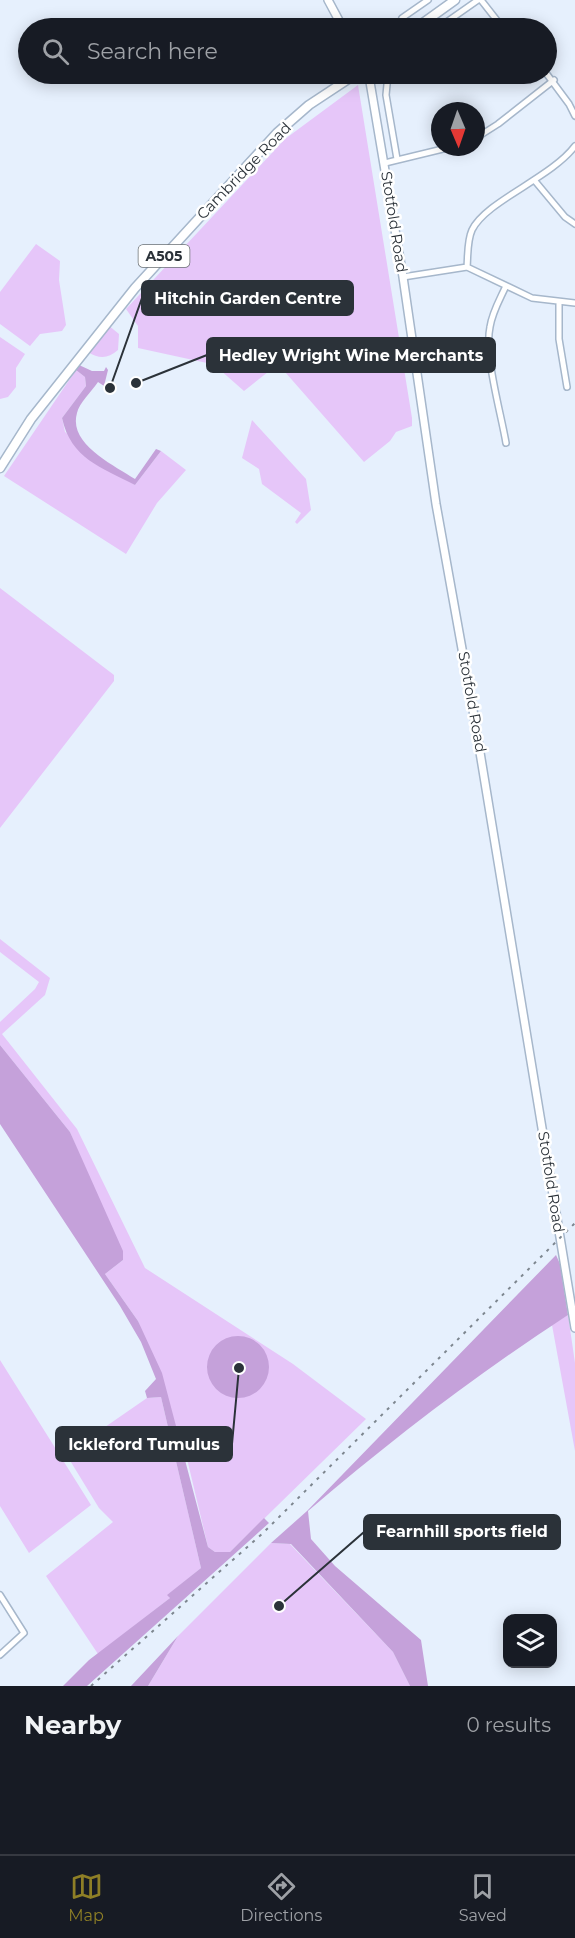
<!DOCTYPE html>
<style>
body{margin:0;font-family:Montserrat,sans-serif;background:#20242c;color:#f1f3f6}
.controls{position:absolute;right:18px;bottom:18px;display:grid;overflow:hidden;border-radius:12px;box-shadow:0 3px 15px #0003}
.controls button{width:54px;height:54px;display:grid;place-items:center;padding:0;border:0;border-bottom:2px solid #363941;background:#171b24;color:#f1f3f6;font:30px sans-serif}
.compass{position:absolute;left:431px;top:102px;width:54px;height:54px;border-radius:50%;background:#171b24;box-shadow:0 3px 15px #0003;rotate:178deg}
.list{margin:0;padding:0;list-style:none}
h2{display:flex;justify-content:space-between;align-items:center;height:78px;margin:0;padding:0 24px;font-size:26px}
h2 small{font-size:20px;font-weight:400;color:#9ea1a6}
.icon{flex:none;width:33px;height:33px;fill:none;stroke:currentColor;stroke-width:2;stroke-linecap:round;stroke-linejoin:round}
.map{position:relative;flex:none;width:575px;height:1686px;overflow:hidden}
.search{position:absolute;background:#171b24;box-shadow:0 3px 15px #0003;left:18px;right:18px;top:18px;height:66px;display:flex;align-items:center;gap:15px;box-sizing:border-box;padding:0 21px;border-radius:33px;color:#9ea1a6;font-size:22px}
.sheet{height:168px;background:#171b24}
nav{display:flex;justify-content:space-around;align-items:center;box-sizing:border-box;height:84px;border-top:2px solid #363941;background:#171b24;font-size:16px;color:#9ea1a6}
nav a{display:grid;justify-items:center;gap:3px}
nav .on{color:#8e7f26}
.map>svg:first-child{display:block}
.green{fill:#e6c6f9}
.forest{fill:#c5a1da}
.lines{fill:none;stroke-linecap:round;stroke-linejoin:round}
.minor-casing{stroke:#a6b7cb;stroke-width:8}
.tertiary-casing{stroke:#a6b7cb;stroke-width:10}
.primary-casing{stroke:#a6b7cb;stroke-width:11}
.minor{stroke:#fff;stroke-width:5}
.tertiary{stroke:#fff;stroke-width:7}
.primary{stroke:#fff;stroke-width:8}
.rail{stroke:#7d868f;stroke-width:2;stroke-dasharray:3 6;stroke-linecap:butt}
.labels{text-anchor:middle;stroke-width:5;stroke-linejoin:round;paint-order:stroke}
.shield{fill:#fff;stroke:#6b7074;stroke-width:1.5}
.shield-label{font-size:14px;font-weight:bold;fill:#2b3239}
.street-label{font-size:15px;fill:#2b3239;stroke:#fff}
.leader{fill:none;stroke:#2b3239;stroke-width:2}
.callout-dot{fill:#2b3239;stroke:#fff;stroke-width:2}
.callout{fill:#2b3239;stroke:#2b3239;stroke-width:2}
.callout-label{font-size:16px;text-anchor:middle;font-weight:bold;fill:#fff}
</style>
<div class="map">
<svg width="575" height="1686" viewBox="0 0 575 1686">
<rect width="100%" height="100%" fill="#e6f0fd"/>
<!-- green -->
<path class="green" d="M358,85L412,418V426L396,432L390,441L364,462L278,364L244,391L219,369L207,363L138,348V326L126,309L285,139Z
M36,244L60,261L59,280L66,325L62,331L40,334L30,346L0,324V292Z
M108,325L119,334L118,350C108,359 99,359 88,352Z
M0,337L25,354L16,368V387L8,397L0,399Z
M76,370L85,377L86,386L62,418L65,432L135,485L161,451L186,470L157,503L126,554L4,476Z
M252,420L306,479L311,510L297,524L295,522L301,513L262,484L259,469L242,458Z
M0,588L114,675V681L0,828Z
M0,939L50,978L45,995L2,1034L77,1129L145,1268L293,1364L366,1419L230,1552H215L208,1547L188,1463L138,1321L105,1274L123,1260L70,1132L0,1045V1022L35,989L39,982L0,952Z
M568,1315L575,1363V1451L552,1325Z
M0,1360L91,1505L29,1553L0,1506Z
M161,1397L201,1568L168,1595L170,1598L98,1654L46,1576L113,1522L99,1508L66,1454L147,1398Z
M271,1543L290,1544L393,1652L410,1686H148L178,1636Z"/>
<!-- forest -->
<path class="forest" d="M79,365L92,371H104L106,367L108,370L104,386L98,382C92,391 79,403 77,413C68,444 114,465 135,479L156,449L161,451L135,485C101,467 71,459 62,418L86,386L85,377L76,370Z
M0,1045L70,1132L123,1251V1260L105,1274L138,1321L162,1373L208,1547L215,1552H230L264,1518L269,1523L87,1686H63L89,1660L170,1598L167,1595L201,1568L161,1397L147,1398L145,1391L156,1379L141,1342L120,1306L0,1124Z
M556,1255L560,1264L568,1315C477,1374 391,1440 308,1511L311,1539L335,1566L421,1640L428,1686H410L393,1652L291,1544L271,1543L307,1511Z
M207 1367a31 31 0 1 1 62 0a31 31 0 1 1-62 0Z
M178,1636L148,1686H131Z"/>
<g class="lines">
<!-- minor casing -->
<g class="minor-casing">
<path id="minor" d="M481,0L503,28
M402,18L428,0
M438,28L478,0
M546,73L569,104L575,116
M388,74L386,95L397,159
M476,138L498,124L554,80
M385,163L451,147
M535,181L565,217L575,224
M467,267C468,256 467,241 472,230C486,201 551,178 575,146
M403,277L467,267L532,298L575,303
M505,288C499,301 492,313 490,327C484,355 501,413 506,443
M559,303V339L567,387
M0,1595L24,1633L0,1655"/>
</g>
<!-- tertiary casing -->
<g class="tertiary-casing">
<path id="tertiary" d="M328,0L343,28
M369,76L403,277L436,504L473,710L575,1328"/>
</g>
<!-- primary casing -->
<g class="primary-casing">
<path id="primary" d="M416,28L455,0
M359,74L368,77L374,74
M0,468L31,419L135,288L277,133L309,105L356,74"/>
</g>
<!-- minor -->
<use href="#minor" class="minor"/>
<!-- tertiary -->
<use href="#tertiary" class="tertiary"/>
<!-- primary -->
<use href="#primary" class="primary"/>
<!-- rail -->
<path class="rail" d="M91,1686L263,1533L575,1223"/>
</g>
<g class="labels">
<!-- shield labels -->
<rect class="shield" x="138.5" y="245" width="51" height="22" rx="4.5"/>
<g class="shield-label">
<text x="164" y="261">A505</text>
</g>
<!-- street labels -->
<g class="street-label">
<text transform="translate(244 171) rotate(-46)" y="5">Cambridge Road</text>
<text transform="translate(394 222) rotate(81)" y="5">Stotfold Road</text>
<text transform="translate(472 702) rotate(80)" y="5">Stotfold Road</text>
<text transform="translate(551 1182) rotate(81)" y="5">Stotfold Road</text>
</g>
</g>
<!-- callouts -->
<path class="leader" d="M110 388L142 298M136 383L207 355M239 1368L232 1444M279 1606L364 1532"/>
<g class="callout-dot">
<circle cx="110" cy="388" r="6"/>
<circle cx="136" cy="383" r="6"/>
<circle cx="239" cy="1368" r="6"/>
<circle cx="279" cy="1606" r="6"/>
</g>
<g class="callout">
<rect x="142" y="281" width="211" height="34" rx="6"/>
<rect x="207" y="338" width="288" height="34" rx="6"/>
<rect x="56" y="1427" width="176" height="34" rx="6"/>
<rect x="364" y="1515" width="196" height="34" rx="6"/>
</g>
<g class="callout-label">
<text x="248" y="304">Hitchin Garden Centre</text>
<text x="351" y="361">Hedley Wright Wine Merchants</text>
<text x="144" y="1450">Ickleford Tumulus</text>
<text x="462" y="1537">Fearnhill sports field</text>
</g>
</svg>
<div class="controls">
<button><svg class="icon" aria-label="layers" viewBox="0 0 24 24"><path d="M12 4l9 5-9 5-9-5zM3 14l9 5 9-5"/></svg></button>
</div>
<svg class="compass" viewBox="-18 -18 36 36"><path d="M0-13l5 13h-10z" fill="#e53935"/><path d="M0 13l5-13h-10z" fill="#9ea1a6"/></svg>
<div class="search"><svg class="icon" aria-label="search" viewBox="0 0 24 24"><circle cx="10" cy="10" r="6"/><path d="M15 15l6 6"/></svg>Search here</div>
</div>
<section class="sheet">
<h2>Nearby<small>0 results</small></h2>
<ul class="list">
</ul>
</section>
<nav>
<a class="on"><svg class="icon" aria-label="map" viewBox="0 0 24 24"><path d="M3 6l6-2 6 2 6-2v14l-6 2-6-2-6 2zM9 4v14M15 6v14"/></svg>Map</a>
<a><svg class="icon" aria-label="directions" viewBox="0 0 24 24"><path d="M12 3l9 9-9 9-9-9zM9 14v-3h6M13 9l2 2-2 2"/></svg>Directions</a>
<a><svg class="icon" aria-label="saved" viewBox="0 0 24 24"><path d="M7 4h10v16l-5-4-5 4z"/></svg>Saved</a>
</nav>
